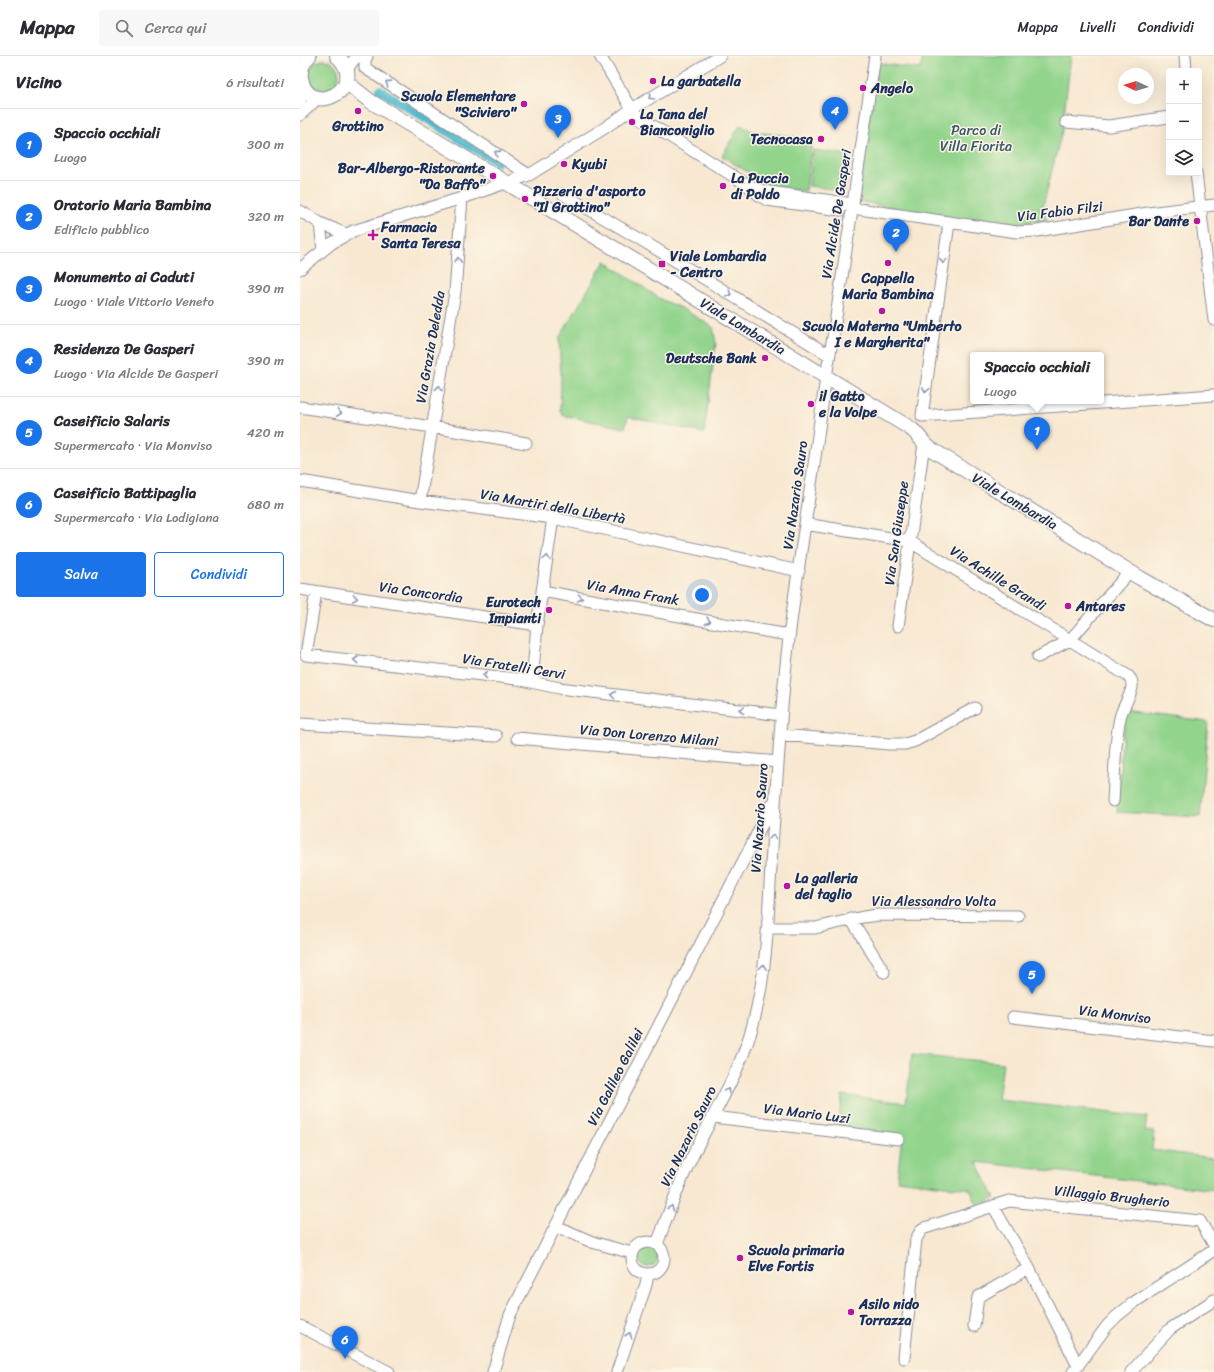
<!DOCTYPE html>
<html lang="it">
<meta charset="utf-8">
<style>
body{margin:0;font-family:Sriracha,sans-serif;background:#f7f7f7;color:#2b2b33}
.controls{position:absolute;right:12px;top:12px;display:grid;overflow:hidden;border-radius:4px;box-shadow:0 4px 16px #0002}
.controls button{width:36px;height:36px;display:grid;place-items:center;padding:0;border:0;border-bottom:1px solid #e1e1e2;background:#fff;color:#2b2b33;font:20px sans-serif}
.compass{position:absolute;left:818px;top:12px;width:36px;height:36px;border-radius:50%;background:#fff;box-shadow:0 4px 16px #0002;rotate:274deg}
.you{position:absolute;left:402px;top:539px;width:14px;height:14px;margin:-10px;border:3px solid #fff;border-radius:50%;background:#1a73e8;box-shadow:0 0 0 6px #1a73e833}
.badge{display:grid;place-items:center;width:26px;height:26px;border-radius:50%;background:#1a73e8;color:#fff;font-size:13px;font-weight:700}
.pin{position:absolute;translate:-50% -33px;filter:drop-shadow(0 1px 2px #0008)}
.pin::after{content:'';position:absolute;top:21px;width:14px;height:12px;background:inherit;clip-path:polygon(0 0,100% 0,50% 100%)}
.popup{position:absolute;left:670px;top:296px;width:134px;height:52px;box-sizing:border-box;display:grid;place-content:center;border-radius:4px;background:#fff;filter:drop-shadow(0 1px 3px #0005);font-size:13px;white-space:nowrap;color:#7c7c81}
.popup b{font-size:15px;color:#2b2b33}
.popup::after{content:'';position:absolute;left:50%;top:100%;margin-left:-8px;border:8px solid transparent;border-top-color:#fff}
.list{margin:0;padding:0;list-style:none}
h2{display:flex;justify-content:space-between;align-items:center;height:52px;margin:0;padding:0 16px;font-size:17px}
h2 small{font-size:13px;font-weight:400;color:#7c7c81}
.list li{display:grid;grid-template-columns:26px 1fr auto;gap:12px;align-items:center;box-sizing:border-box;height:72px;padding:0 16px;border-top:1px solid #e1e1e2}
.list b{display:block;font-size:15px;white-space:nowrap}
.list p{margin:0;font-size:13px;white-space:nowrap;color:#7c7c81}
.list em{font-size:13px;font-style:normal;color:#7c7c81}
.actions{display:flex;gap:8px;padding:12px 16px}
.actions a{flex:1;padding:9px 0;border:1px solid #1a73e8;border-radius:4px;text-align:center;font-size:14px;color:#1a73e8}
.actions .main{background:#1a73e8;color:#fff}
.icon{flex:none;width:22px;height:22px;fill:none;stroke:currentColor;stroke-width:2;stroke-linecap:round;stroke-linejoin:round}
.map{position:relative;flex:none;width:914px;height:1316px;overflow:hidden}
header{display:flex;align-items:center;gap:24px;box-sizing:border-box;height:56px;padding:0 20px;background:#fff;border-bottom:1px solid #e1e1e2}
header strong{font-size:19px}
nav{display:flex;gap:22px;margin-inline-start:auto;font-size:14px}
.search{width:280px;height:36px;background:#f7f7f7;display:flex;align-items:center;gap:10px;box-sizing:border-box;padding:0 14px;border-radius:4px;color:#7c7c81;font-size:15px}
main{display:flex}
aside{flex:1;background:#fff}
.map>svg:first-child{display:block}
.green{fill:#92d48c;stroke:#568275}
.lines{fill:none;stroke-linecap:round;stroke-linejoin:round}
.canal{stroke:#51bbce;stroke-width:9}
.minor-casing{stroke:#8a8c98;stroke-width:13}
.major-casing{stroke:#8a8c98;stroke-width:16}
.minor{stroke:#fff;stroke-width:11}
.major{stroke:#fff;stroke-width:14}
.oneway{stroke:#8d97ae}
.poi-dot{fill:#b5179e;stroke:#fcf5e5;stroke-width:1.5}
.labels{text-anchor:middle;stroke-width:3;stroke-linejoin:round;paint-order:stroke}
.poi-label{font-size:14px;font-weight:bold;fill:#1b2f5e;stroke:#fcf5e5;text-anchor:start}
.park-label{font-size:14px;fill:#39586a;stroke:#fcf5e5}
.street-label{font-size:14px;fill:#1b2f5e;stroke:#fcf5e5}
</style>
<header>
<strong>Mappa</strong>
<div class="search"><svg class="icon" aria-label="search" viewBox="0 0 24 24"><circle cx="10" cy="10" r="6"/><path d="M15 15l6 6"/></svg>Cerca qui</div>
<nav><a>Mappa</a><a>Livelli</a><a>Condividi</a></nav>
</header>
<main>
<aside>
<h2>Vicino<small>6 risultati</small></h2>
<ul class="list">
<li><span class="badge">1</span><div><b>Spaccio occhiali</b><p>Luogo</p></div><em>300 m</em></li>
<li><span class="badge">2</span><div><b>Oratorio Maria Bambina</b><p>Edificio pubblico</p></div><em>320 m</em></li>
<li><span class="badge">3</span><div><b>Monumento ai Caduti</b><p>Luogo · Viale Vittorio Veneto</p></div><em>390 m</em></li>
<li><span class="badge">4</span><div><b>Residenza De Gasperi</b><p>Luogo · Via Alcide De Gasperi</p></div><em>390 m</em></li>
<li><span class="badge">5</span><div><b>Caseificio Salaris</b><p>Supermercato · Via Monviso</p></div><em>420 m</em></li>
<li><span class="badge">6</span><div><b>Caseificio Battipaglia</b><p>Supermercato · Via Lodigiana</p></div><em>680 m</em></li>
</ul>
<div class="actions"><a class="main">Salva</a><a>Condividi</a></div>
</aside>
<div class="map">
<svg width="914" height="1316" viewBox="0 0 914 1316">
<rect width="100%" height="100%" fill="#fcf5e5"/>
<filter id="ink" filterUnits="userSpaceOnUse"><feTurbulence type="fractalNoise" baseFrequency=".025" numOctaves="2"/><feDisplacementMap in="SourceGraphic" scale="8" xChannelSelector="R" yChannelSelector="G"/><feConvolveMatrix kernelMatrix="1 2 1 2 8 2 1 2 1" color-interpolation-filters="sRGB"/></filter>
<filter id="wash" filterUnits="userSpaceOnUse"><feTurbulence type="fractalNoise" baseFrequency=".012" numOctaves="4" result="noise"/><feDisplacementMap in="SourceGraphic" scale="16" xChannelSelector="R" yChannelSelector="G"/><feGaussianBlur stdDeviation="0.9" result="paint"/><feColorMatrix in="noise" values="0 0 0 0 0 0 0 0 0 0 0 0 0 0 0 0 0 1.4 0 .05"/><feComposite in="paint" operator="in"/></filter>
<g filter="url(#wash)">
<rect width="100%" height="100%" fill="#f8e8d1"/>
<!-- green -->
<path class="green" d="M624,0H771L762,75L743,150L746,164L713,168L644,161L556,145L578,7L620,13Z
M9 19a15 15 0 1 1 30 0a15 15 0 1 1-30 0Z
M440,69L452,75L512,84L506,135L473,132L422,100Z
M513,94L550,99L545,135L509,130Z
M305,205L362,244L381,252L413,271L416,287L404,377L328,361L325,372L262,359V356H260L261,322L259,283Z
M826,656L908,666L900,761L817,756L822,688Z
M612,998L703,1007L698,1044L847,1061L845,1075L854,1076L852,1094L914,1102V1134L677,1106L695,1142L677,1149L670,1133L597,1124L602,1080L538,1073L542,1039L606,1047Z
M338 1201a10 10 0 1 1 20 0a10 10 0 1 1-20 0Z"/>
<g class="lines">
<!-- canal -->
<path class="canal" d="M80,34L197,106"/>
</g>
</g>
<g filter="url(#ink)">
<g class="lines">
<!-- minor casing -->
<g class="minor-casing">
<path id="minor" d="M67,0L65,5V12L229,119
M300,0L332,53L342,63L446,128L459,139L467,144L540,154
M885,0L886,15
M47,13L57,0
M0,46L2,29
M0,59L18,42
M766,66L809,70L869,61
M896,117L914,264
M446,128L463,135L546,147L552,152L717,176L737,175L848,157L914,149
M263,138L343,185L529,299
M0,155L20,167L46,178
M20,167L23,194
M649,167L622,360L914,339
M0,213L32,187L53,175L162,142L229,119L303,73L332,53L420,0
M0,351L132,371L226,387
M0,425L120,445L253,462L499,515
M120,445L155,236L162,142
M505,468L609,485L770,584
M0,533L237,569
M242,535L424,568L489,579
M16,536L6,599L217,623L259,632L481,659
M598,570L624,388
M738,601L770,584
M232,626L237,569L253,462
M0,668L196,680
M480,679L589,688H605L615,685L675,652
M217,682L478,706
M813,745C815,718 814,688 820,662C822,649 840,630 828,620L770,584L830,515
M551,863L584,916
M468,872H515L563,861L579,859L718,860
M713,961L914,985
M413,1061L598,1083
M693,1150L729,1212L778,1310
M256,1170L292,1186L332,1197
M332 1202a16 16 0 1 1 32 0a16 16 0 1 1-32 0Z
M357,1188C369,1157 379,1126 394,1097C416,1052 444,1010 455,960C467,912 468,861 471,811C473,768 477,724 480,680C485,591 500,503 513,415C520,370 524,325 533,281L575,0
M0,1270L89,1316
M674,1270L678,1241L729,1212
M604,1302L616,1183L622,1173L709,1145L900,1165L914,1189
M193,1316L210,1259L472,749
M317,1316L346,1229L348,1218
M773,1316L807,1270L817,1260L833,1247L914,1194
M831,1316L870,1273L914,1244"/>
</g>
<!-- major casing -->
<g class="major-casing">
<path id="major" d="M9,0C3,6 0,14 1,22C8,65 72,31 37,0
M46,26L70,45L207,127L610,372C619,378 622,387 631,393L840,522L914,564"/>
</g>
<!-- minor -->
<use href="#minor" class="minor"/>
<!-- major -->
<use href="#major" class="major"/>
</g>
<!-- one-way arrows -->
<defs><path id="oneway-chevron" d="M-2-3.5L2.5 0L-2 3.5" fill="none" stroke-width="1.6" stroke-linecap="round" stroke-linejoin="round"/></defs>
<g class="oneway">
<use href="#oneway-chevron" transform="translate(88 27) rotate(-147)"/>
<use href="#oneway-chevron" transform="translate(351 41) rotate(149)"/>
<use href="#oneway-chevron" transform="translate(197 97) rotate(-147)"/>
<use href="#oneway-chevron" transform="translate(158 204) rotate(-87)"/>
<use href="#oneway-chevron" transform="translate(643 205) rotate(98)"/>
<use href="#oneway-chevron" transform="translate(429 238) rotate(31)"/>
<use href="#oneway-chevron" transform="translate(139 332) rotate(-80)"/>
<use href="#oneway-chevron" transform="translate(626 334) rotate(98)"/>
<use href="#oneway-chevron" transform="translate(39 357) rotate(8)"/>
<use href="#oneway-chevron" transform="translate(247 502) rotate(-82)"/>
<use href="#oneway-chevron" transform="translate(55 542) rotate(8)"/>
<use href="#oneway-chevron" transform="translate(280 542) rotate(10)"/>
<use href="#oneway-chevron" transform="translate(408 565) rotate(13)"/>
<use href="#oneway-chevron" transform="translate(56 604) rotate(-174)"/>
<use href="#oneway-chevron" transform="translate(185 619) rotate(-174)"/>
<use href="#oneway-chevron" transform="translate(313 639) rotate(-173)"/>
<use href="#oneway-chevron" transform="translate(442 654) rotate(-173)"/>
<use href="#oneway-chevron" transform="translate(473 781) rotate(-87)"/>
<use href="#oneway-chevron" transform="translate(463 911) rotate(-82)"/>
<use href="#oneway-chevron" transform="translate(427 1035) rotate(-62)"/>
<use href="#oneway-chevron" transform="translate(371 1152) rotate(-69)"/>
<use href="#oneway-chevron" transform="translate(329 1279) rotate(-71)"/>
</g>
</g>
<!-- markers -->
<g class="poi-dot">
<circle cx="353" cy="25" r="4"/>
<circle cx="563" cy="32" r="4"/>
<circle cx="224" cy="48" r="4"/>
<circle cx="58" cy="55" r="4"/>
<circle cx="332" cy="66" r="4"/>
<circle cx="521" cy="83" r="4"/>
<circle cx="264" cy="108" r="4"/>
<circle cx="193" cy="120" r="4"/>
<circle cx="423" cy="130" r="4"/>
<circle cx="225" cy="143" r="4"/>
<circle cx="897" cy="165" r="4"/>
<path d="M71 173h4v4h4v4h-4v4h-4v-4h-4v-4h4z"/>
<circle cx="588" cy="207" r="4"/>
<rect x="358" y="204" width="8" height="8" rx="2"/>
<circle cx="582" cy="255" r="4"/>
<circle cx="465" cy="302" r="4"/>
<circle cx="511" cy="348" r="4"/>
<circle cx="768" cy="550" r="4"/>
<circle cx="249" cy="554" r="4"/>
<circle cx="487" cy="830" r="4"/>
<circle cx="440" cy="1202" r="4"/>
<circle cx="551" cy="1256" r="4"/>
</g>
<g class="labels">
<!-- poi labels -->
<g class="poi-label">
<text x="361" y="30">La garbatella</text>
<text x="571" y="37">Angelo</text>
<text x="216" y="45" text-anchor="end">Scuola Elementare<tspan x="216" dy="16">"Sciviero"</tspan></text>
<text x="340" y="63">La Tana del<tspan x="340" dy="16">Bianconiglio</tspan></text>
<text x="58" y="75" text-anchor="middle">Grottino</text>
<text x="513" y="88" text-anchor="end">Tecnocasa</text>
<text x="272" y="113">Kyubi</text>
<text x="185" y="117" text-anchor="end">Bar-Albergo-Ristorante<tspan x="185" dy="16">"Da Baffo"</tspan></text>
<text x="431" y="127">La Puccia<tspan x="431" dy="16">di Poldo</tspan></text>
<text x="233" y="140">Pizzeria d'asporto<tspan x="233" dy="16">"Il Grottino"</tspan></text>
<text x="889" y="170" text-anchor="end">Bar Dante</text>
<text x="81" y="176">Farmacia<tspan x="81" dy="16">Santa Teresa</tspan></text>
<text x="370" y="205">Viale Lombardia<tspan x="370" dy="16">- Centro</tspan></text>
<text x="588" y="227" text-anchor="middle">Cappella<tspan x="588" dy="16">Maria Bambina</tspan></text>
<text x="582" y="275" text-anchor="middle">Scuola Materna "Umberto<tspan x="582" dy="16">I e Margherita"</tspan></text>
<text x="457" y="307" text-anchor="end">Deutsche Bank</text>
<text x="519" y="345">il Gatto<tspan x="519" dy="16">e la Volpe</tspan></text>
<text x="241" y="551" text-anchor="end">Eurotech<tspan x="241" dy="16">Impianti</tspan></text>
<text x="776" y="555">Antares</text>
<text x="495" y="827">La galleria<tspan x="495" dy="16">del taglio</tspan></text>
<text x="448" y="1199">Scuola primaria<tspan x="448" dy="16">Elve Fortis</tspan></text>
<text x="559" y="1253">Asilo nido<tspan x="559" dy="16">Torrazza</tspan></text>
</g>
<!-- park labels -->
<g class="park-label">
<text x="676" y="79">Parco di<tspan x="676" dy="16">Villa Fiorita</tspan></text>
</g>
<!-- street labels -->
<g class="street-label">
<text transform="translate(760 155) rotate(-7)" y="5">Via Fabio Filzi</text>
<text transform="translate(536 158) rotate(-81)" y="5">Via Alcide De Gasperi</text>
<text transform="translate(443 270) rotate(31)" y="5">Viale Lombardia</text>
<text transform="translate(130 291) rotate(-80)" y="5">Via Grazia Deledda</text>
<text transform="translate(495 439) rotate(-82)" y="5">Via Nazario Sauro</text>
<text transform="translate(715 445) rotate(31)" y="5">Viale Lombardia</text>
<text transform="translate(253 450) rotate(10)" y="5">Via Martiri della Libertà</text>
<text transform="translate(596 477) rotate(-82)" y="5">Via San Giuseppe</text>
<text transform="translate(698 522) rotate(32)" y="5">Via Achille Grandi</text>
<text transform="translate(121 536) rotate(8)" y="5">Via Concordia</text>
<text transform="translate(333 536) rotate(10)" y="5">Via Anna Frank</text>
<text transform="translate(214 610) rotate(9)" y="5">Via Fratelli Cervi</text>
<text transform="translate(349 679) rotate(5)" y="5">Via Don Lorenzo Milani</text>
<text transform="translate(459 762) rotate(-86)" y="5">Via Nazario Sauro</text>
<text x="634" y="850">Via Alessandro Volta</text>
<text transform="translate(815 958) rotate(7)" y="5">Via Monviso</text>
<text transform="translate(315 1021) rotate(-63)" y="5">Via Galileo Galilei</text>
<text transform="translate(507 1057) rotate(7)" y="5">Via Mario Luzi</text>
<text transform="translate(388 1080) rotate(-64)" y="5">Via Nazario Sauro</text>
<text transform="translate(812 1140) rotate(6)" y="5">Villaggio Brugherio</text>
</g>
</g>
</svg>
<div class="controls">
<button>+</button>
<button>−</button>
<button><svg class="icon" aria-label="layers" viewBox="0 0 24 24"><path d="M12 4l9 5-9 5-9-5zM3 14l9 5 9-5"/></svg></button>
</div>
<svg class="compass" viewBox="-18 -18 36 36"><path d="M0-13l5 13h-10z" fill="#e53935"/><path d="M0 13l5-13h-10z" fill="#7c7c81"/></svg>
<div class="you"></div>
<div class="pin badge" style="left:737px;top:394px">1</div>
<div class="popup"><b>Spaccio occhiali</b>Luogo</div>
<div class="pin badge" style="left:596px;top:196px">2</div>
<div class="pin badge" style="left:258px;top:82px">3</div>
<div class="pin badge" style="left:535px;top:74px">4</div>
<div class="pin badge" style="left:732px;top:938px">5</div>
<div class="pin badge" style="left:45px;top:1303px">6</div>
</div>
</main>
